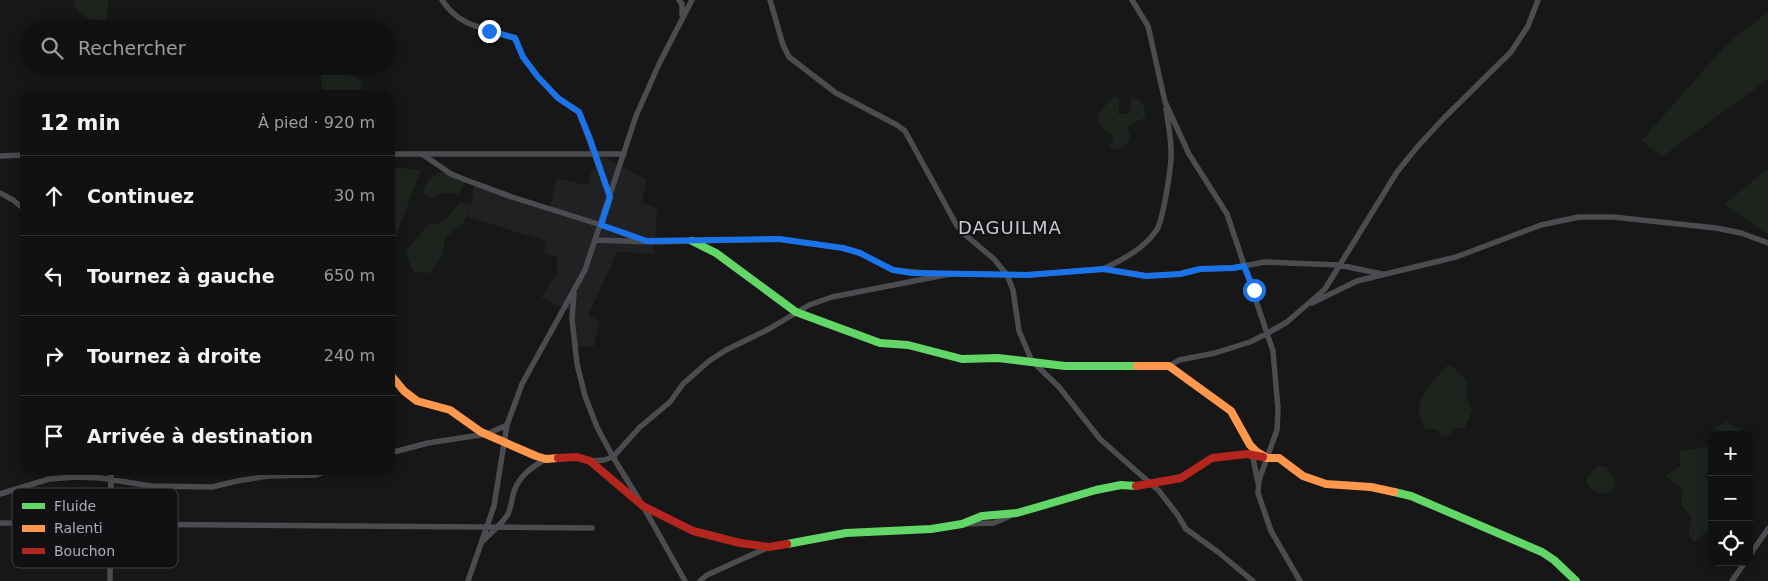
<!DOCTYPE html>
<html lang="fr">
<meta charset="utf-8">
<style>
body{margin:0;font-family:"DejaVu Sans",sans-serif;background:#1e1f1f;color:#f1f3f6}
.controls{position:absolute;right:15px;bottom:15px;display:grid;overflow:hidden;border-radius:10px;box-shadow:0 2px 12px #0003}
.controls button{width:45px;height:45px;display:grid;place-items:center;padding:0;border:0;border-bottom:1px solid #303131;background:#111;color:#f1f3f6;font:25px sans-serif}
.stop{position:absolute;width:15px;height:15px;margin:-11px;border:4px solid #1a73e8;border-radius:50%;background:#fff}
.stop.end{background:#1a73e8;border-color:#fff;box-shadow:0 1px 5px #0008}
.list{margin:0;padding:0;list-style:none}
h2{display:flex;justify-content:space-between;align-items:center;height:65px;margin:0;padding:0 20px;font-size:21px}
h2 small{font-size:16px;font-weight:400;color:#9c9d9f}
.list li{display:grid;grid-template-columns:32px 1fr auto;gap:15px;align-items:center;box-sizing:border-box;height:80px;padding:0 20px;border-top:1px solid #303131}
.list b{display:block;font-size:19px;white-space:nowrap}
.list em{font-size:16px;font-style:normal;color:#9c9d9f}
.icon{flex:none;width:28px;height:28px;fill:none;stroke:currentColor;stroke-width:2;stroke-linecap:round;stroke-linejoin:round}
.map{position:relative;flex:none;width:1768px;height:581px;overflow:hidden}
.search{position:absolute;background:#111;box-shadow:0 2px 12px #0003;left:20px;top:20px;width:375px;height:55px;display:flex;align-items:center;gap:12px;box-sizing:border-box;padding:0 18px;border-radius:28px;color:#9c9d9f;font-size:19px}
.panel{position:absolute;background:#111;box-shadow:0 2px 12px #0003;left:20px;top:90px;width:375px;height:385px;border-radius:15px}
.map>svg:first-child{display:block}
.built{fill:#212123}
.green{fill:#1d241e}
.lines{fill:none;stroke-linecap:round;stroke-linejoin:round}
.street{stroke:#4b4c50;stroke-width:5.5}
.fast{stroke:#63d668;stroke-width:8}
.slow{stroke:#ff974d;stroke-width:8}
.jam{stroke:#b3261e;stroke-width:8}
.route{stroke:#1a73e8;stroke-width:6}
.labels{text-anchor:middle;stroke-width:4;stroke-linejoin:round;paint-order:stroke}
.quarter-label{font-size:18px;letter-spacing:1px;fill:#c9ccd4;stroke:#111113}
.key{fill:#111113;stroke:#3e4045;stroke-width:1}
.key-label{font-size:14px;fill:#a8adb8}
</style>
<div class="map">
<svg width="1768" height="581" viewBox="0 0 1768 581">
<rect width="100%" height="100%" fill="#171717"/>
<!-- built -->
<path class="built" d="M603,156L647,180L642,203L657,208L654,254L617,252L588,316L600,321L594,346L575,347L572,312L541,297L557,274V257L543,253L546,241L468,217L475,183L549,208L557,179L588,185L591,172Z"/>
<!-- green -->
<path class="green" d="M75,0H109L106,20C90,21 85,19 74,6Z
M1768,12V79L1662,157L1641,141L1726,45Z
M317,66H338L342,74L357,77L362,82L361,95H323L320,72Z
M1114,96L1120,100L1118,114H1129L1132,97C1143,99 1145,107 1146,117L1126,127L1130,135V141L1120,149H1111L1109,145L1113,140V136L1100,125L1097,115Z
M390,167L421,170L390,252Z
M1768,169V235L1724,204Z
M439,172L451,174L466,180L459,194L443,193L432,198L423,193C425,182 430,178 439,172Z
M460,202L471,204C466,224 460,226 445,237L442,256L430,273L413,272L406,251L428,225L440,223L452,213Z
M1447,366H1452L1467,381L1465,395L1472,410L1465,427L1452,429L1451,434L1442,437L1436,429H1425C1423,423 1419,416 1419,410C1420,392 1436,378 1447,366Z
M1727,421L1743,432V435H1712L1716,427Z
M1712,435V466L1704,476L1712,482V541L1709,539L1711,534L1708,531L1694,542L1689,536L1691,516L1681,505L1683,489L1666,476L1680,466V451L1709,446Z
M1598,466L1606,467L1612,476L1616,486L1609,493H1600L1589,488L1586,479Z"/>
<g class="lines">
<!-- street -->
<path class="street" d="M442,0C460,28 486,28 515,38L523,57L538,77L558,98L579,112L610,197
M679,0L682,4V14
M770,0L783,45L789,57L836,93L897,125L905,131L956,224L963,233L994,259L1007,275L1013,290L1019,331L1032,361L1059,387L1100,439L1159,491L1177,514L1186,529L1218,552L1253,581
M1132,0L1148,26L1165,102L1189,154L1227,214L1273,351L1278,409L1277,430L1259,480L1258,493L1271,531L1300,581
M390,154H624
M422,154L451,174L466,180L512,197L601,225L643,240
M0,156L25,155
M0,193L13,200L25,210
M596,240L654,242L779,239L843,248L860,253L893,270L938,274
M1103,269C1124,259 1143,249 1156,231C1163,222 1172,164 1171,151C1171,137 1168,123 1166,109
M574,293L572,319L577,364L585,396L597,427L613,457L643,506L685,581
M1312,303L1357,281L1456,257L1541,225L1579,217H1613L1716,228L1741,233L1768,243
M1169,366L1179,360L1215,353L1250,342L1266,334L1287,322L1325,289L1397,172L1418,146L1445,117L1511,52L1528,26L1538,0
M390,453L428,443L487,434L507,425
M1252,453L1258,483
M590,461L604,460L613,457L640,427L670,402L683,384L709,361L726,350L769,329L809,305L832,297L950,274L1027,275L1103,269L1146,276L1180,274L1200,269L1233,268L1265,262L1339,265L1382,274
M0,494L49,479L76,477L101,478L151,486L212,487L237,481L268,476L316,475L329,470
M0,523L592,528
M964,524L994,523L1012,515
M484,540C492,532 502,524 508,514C511,507 512,499 514,491C520,475 532,467 546,459
M1749,556L1768,529
M110,581L111,470
M468,581L494,506L507,425L522,384L585,270L636,116L659,64L692,0
M700,581L707,575L769,547
M1732,581L1745,562"/>
<!-- fast -->
<path class="fast" d="M692,241L716,253L796,312L880,343L908,345L962,359L998,358L1065,366H1137
M1394,492L1411,496L1542,552L1554,560L1576,581
M787,544L846,533L931,529L962,524L982,516L1017,513L1096,490L1121,485L1136,486"/>
<!-- slow -->
<path class="slow" d="M1137,366H1169L1231,411L1250,445L1257,452L1267,458H1279L1303,476L1326,484L1371,487L1394,492
M390,374L404,391L417,401L450,410L481,432L536,456L546,459L558,458"/>
<!-- jam -->
<path class="jam" d="M558,458L577,457L590,461L643,506L693,531L740,543L769,547L787,544
M1136,486L1181,478L1212,458L1247,454L1263,457"/>
</g>
<g class="lines">
<!-- route -->
<path class="route" d="M489,31L515,38L523,57L538,77L558,98L579,112L590,139L610,197L601,225L647,241L779,239L843,248L860,253L893,270L912,273L1027,275L1104,269L1146,276L1180,274L1200,269L1233,268L1244,266L1254,290"/>
</g>
<g class="labels">
<!-- quarter labels -->
<g class="quarter-label">
<text x="1010" y="234">DAGUILMA</text>
</g>
</g>
<!-- legend -->
<rect x="12" y="488" width="166" height="80" rx="8" class="key"/>
<rect x="22" y="503" width="23" height="6" fill="#63d668"/>
<rect x="22" y="525" width="23" height="7" fill="#ff974d"/>
<rect x="22" y="548" width="23" height="6" fill="#b3261e"/>
<g class="key-label">
<text x="54" y="511">Fluide</text>
<text x="54" y="533">Ralenti</text>
<text x="54" y="556">Bouchon</text>
</g>
</svg>
<div class="controls">
<button>+</button>
<button>−</button>
<button><svg class="icon" aria-label="locate" viewBox="0 0 24 24"><circle cx="12" cy="12" r="6"/><path d="M12 2v4M12 18v4M2 12h4M18 12h4"/></svg></button>
</div>
<div class="stop" style="left:1254px;top:290px"></div>
<div class="stop end" style="left:489px;top:31px"></div>
<div class="search"><svg class="icon" aria-label="search" viewBox="0 0 24 24"><circle cx="10" cy="10" r="6"/><path d="M15 15l6 6"/></svg>Rechercher</div>
<section class="panel">
<h2>12 min<small>À pied · 920 m</small></h2>
<ul class="list">
<li><svg class="icon" aria-label="ahead" viewBox="0 0 24 24"><path d="M12 20V5M6 11l6-6 6 6"/></svg><div><b>Continuez</b></div><em>30 m</em></li>
<li><svg class="icon" aria-label="left" viewBox="0 0 24 24"><path d="M17 20v-9H6M10 6l-5 5 5 5"/></svg><div><b>Tournez à gauche</b></div><em>650 m</em></li>
<li><svg class="icon" aria-label="right" viewBox="0 0 24 24"><path d="M7 20v-9h11M14 6l5 5-5 5"/></svg><div><b>Tournez à droite</b></div><em>240 m</em></li>
<li><svg class="icon" aria-label="arrive" viewBox="0 0 24 24"><path d="M6 21V4h12l-3 4 3 4H6"/></svg><div><b>Arrivée à destination</b></div></li>
</ul>
</section>
</div>
